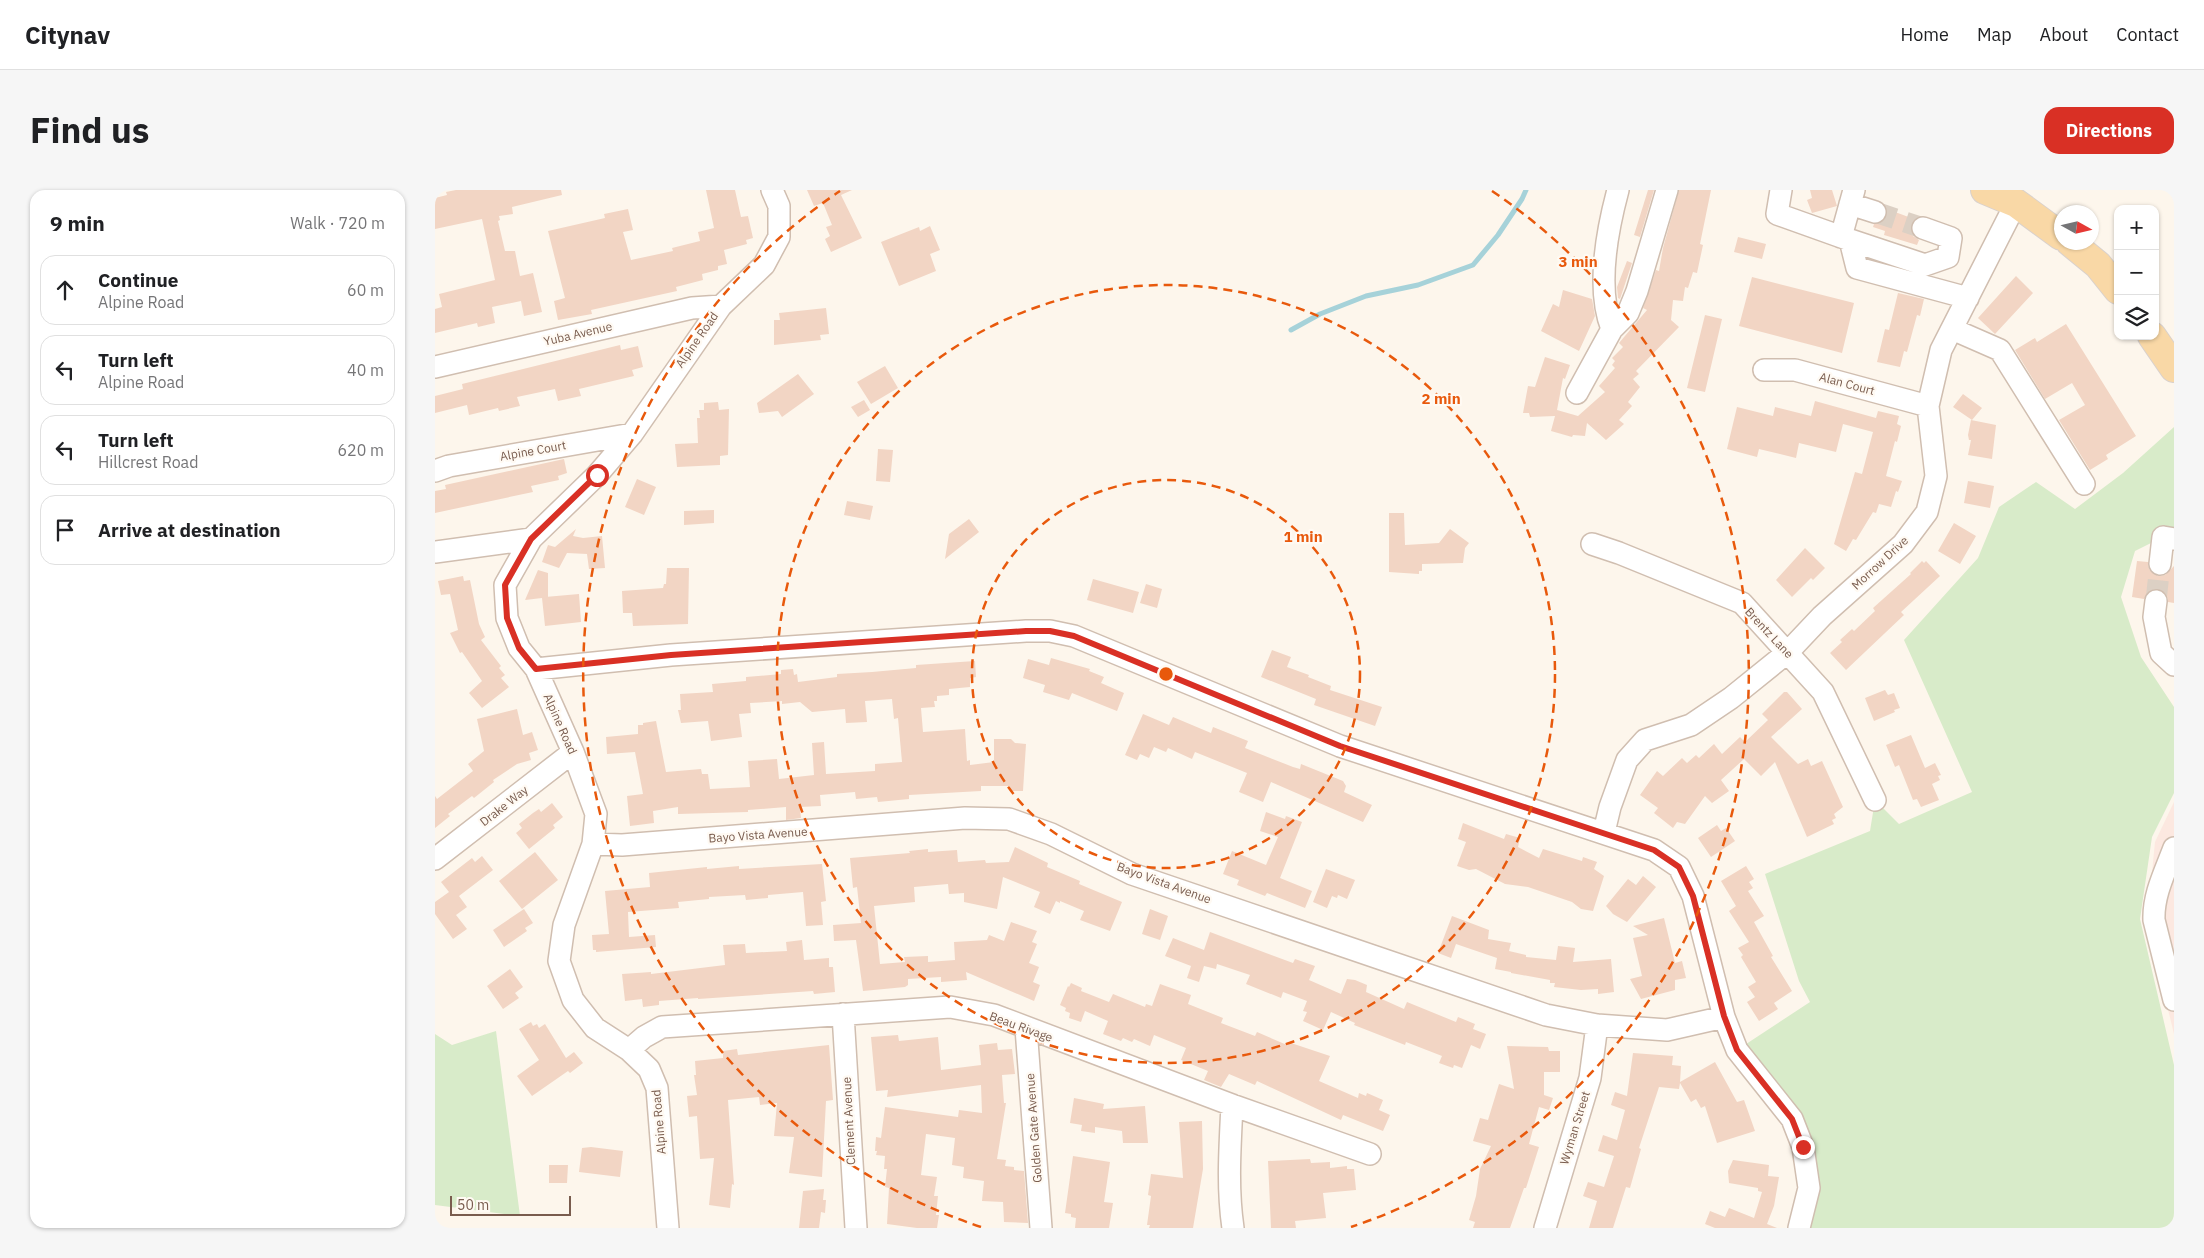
<!DOCTYPE html>
<meta charset="utf-8">
<style>
body{margin:0;font-family:"IBM Plex Sans",sans-serif;background:#f6f6f6;color:#202124}
.controls{position:absolute;right:15px;top:15px;display:grid;overflow:hidden;border-radius:10px;box-shadow:0 1px 4px #0004}
.controls button{width:45px;height:45px;display:grid;place-items:center;padding:0;border:0;border-bottom:1px solid #e0e0e0;background:#fff;color:#202124;font:25px sans-serif}
.compass{position:absolute;left:1619px;top:15px;width:45px;height:45px;border-radius:50%;background:#fff;box-shadow:0 1px 4px #0004;rotate:98deg}
.scale{position:absolute;left:15px;bottom:12px;width:121px;box-sizing:border-box;padding-left:5px;border:2px solid #795c4e;border-top:0;font-size:14px;line-height:18px;white-space:nowrap;color:#795c4e;-webkit-text-stroke:4px #fffaf3;paint-order:stroke}
.stop{position:absolute;width:15px;height:15px;margin:-11px;border:4px solid #d93025;border-radius:50%;background:#fff}
.stop.end{background:#d93025;border-color:#fff;box-shadow:0 1px 5px #0008}
.list{margin:0;padding:0;list-style:none}
h2{display:flex;justify-content:space-between;align-items:center;height:65px;margin:0;padding:0 20px;font-size:21px}
h2 small{font-size:16px;font-weight:400;color:#757577}
.list li{display:grid;grid-template-columns:32px 1fr auto;gap:15px;align-items:center;box-sizing:border-box;height:70px;margin:0 10px 10px;padding:0 10px;border:1px solid #e0e0e0;border-radius:15px}
.list b{display:block;font-size:19px;white-space:nowrap}
.list p{margin:0;font-size:16px;white-space:nowrap;color:#757577}
.list em{font-size:16px;font-style:normal;color:#757577}
.icon{flex:none;width:28px;height:28px;fill:none;stroke:currentColor;stroke-width:2;stroke-linecap:round;stroke-linejoin:round}
.map{position:relative;flex:none;width:1739px;height:1038px;overflow:hidden;border-radius:15px}
header{display:flex;align-items:center;gap:30px;box-sizing:border-box;height:70px;padding:0 25px;background:#fff;border-bottom:1px solid #e0e0e0}
header strong{font-size:24px}
nav{display:flex;gap:28px;margin-inline-start:auto;font-size:18px}
.intro{display:flex;align-items:center;justify-content:space-between;box-sizing:border-box;height:120px;padding:0 30px}
h1{margin:0;font-size:35px}
.button{padding:12px 22px;border-radius:15px;background:#d93025;color:#fff;font-size:18px;font-weight:700}
main{display:flex;gap:30px;padding:0 30px}
aside{flex:1;background:#fff;border-radius:15px;box-shadow:0 1px 4px #0004}
.map>svg:first-child{display:block}
.commercial{fill:#fce8e0}
.green{fill:#d8ebc9}
.lines{fill:none;stroke-linecap:round;stroke-linejoin:round}
.stream{stroke:#a6d2d9;stroke-width:5}
.building{fill:#f2d5c4}
.minor-tunnel{stroke:#dcd0c4;stroke-width:21;stroke-dasharray:21 11;stroke-linecap:butt}
.minor-casing{stroke:#d0beb0;stroke-width:24}
.major-casing{stroke:#d9d1cd;stroke-width:30}
.minor{stroke:#fff;stroke-width:21}
.major{stroke:#f9d8a6;stroke-width:28}
.route{stroke:#d93025;stroke-width:6}
.ring{fill:none;stroke:#e8590c;stroke-width:2.5;stroke-dasharray:9 6}
.labels{text-anchor:middle;stroke-width:4.5;stroke-linejoin:round;paint-order:stroke}
.street-label{font-size:12px;fill:#795c4e;stroke:#fffaf3}
.centre{fill:#e8590c;stroke:#fffaf3;stroke-width:2.5}
.ring-label{font-size:15px;text-anchor:middle;font-weight:bold;fill:#e8590c;stroke:#fffaf3;stroke-width:4.5;stroke-linejoin:round;paint-order:stroke}
</style>
<header>
<strong>Citynav</strong>
<nav><a>Home</a><a>Map</a><a>About</a><a>Contact</a></nav>
</header>
<div class="intro"><h1>Find us</h1><a class="button">Directions</a></div>
<main>
<aside>
<h2>9 min<small>Walk · 720 m</small></h2>
<ul class="list">
<li><svg class="icon" aria-label="ahead" viewBox="0 0 24 24"><path d="M12 20V5M6 11l6-6 6 6"/></svg><div><b>Continue</b><p>Alpine Road</p></div><em>60 m</em></li>
<li><svg class="icon" aria-label="left" viewBox="0 0 24 24"><path d="M17 20v-9H6M10 6l-5 5 5 5"/></svg><div><b>Turn left</b><p>Alpine Road</p></div><em>40 m</em></li>
<li><svg class="icon" aria-label="left" viewBox="0 0 24 24"><path d="M17 20v-9H6M10 6l-5 5 5 5"/></svg><div><b>Turn left</b><p>Hillcrest Road</p></div><em>620 m</em></li>
<li><svg class="icon" aria-label="arrive" viewBox="0 0 24 24"><path d="M6 21V4h12l-3 4 3 4H6"/></svg><div><b>Arrive at destination</b></div></li>
</ul>
</aside>
<div class="map">
<svg width="1739" height="1038" viewBox="0 0 1739 1038">
<rect width="100%" height="100%" fill="#fdf6ec"/>
<!-- commercial -->
<path class="commercial" d="M1739,612V844L1712,733L1720,652Z"/>
<!-- green -->
<path class="green" d="M1739,237V349L1728,347L1700,361L1686,407L1706,467L1739,517V603L1717,647L1705,729L1739,875V1038H1364L1368,957L1302,860L1375,812L1364,791L1330,684L1435,641L1440,610L1464,634L1537,602L1469,450L1543,368L1564,317L1601,292L1640,319L1688,283Z
M61,841L85,1026L0,1015V844L17,855Z"/>
<g class="lines">
<!-- stream -->
<path class="stream" d="M856,140L885,124L931,106L983,95L1038,75L1063,45L1087,9L1091,0"/>
</g>
<!-- building -->
<path class="building" d="M21,0H126L127,5L77,17L78,24L64,26L65,30L63,31L70,61H80L85,86L98,83L107,122L89,126L86,111L57,117L60,133L43,137L42,133L0,143V119L7,117L4,104L60,90L47,29L0,39V8L12,5L11,2Z
M271,0H300L306,27L313,26L318,48L311,50L312,54L289,60L292,74L283,76V80L267,84L268,90L241,97L242,101L156,120L157,124L123,130L119,111L130,108L113,41L170,28L169,24L193,19L198,40L188,42L196,70L238,61L237,58L265,51L263,42L279,38Z
M372,0H417L406,5L427,48L396,62L390,49L395,46L391,37L397,35L388,13L379,16Z
M1213,0H1219L1205,47L1199,45Z
M1244,0H1276L1265,54L1268,55L1262,83L1258,82L1253,98L1250,97L1248,111L1238,110L1236,130L1244,137L1201,181L1204,184L1198,189L1205,197L1193,212L1197,216L1184,230L1189,234L1171,250L1152,233L1150,246L1138,245L1137,247L1116,241L1120,226L1095,227L1094,223H1088L1093,196L1100,197L1110,167L1135,175L1130,189L1128,188L1122,220L1143,226L1170,202L1164,196L1180,178L1177,175L1180,171L1177,168L1188,157L1184,153L1212,120L1208,118L1221,80L1224,81L1228,58Z
M1375,0H1397L1402,16L1377,23L1372,10L1377,8Z
M1452,19L1479,29L1476,40L1478,46L1484,50L1482,55L1449,45L1450,41L1438,37L1439,34L1449,31L1452,25Z
M495,36L505,60L495,64L501,81L464,96L446,52L484,37L485,41Z
M1303,47L1331,54L1327,69L1299,62Z
M1192,71L1197,73L1185,109L1183,108L1182,97Z
M1581,86L1598,103L1560,144L1543,128Z
M1317,87L1419,113L1407,163L1304,136Z
M1128,100L1157,109L1160,126L1144,161L1106,141L1118,114L1124,117Z
M1463,103L1489,109L1485,126L1482,125L1472,162L1469,161L1465,177L1442,172L1450,139L1454,140Z
M391,118L394,144L385,145L386,150L339,155V130H345L344,123Z
M1270,125L1287,129L1270,202L1252,198Z
M1631,134L1701,246L1671,265L1673,269L1655,280L1624,230L1650,215L1637,193L1610,209L1580,160L1600,148L1602,152Z
M185,155L186,160L203,156L208,177L197,180L199,186L144,199L146,206L123,211L120,199L82,207L85,216L64,221L63,218L34,225L32,215L0,223V206L28,199L27,194Z
M450,176L463,198L436,214L422,192Z
M363,184L379,204L347,227L343,221L324,223L322,213Z
M1528,204L1547,218L1537,230L1518,217Z
M429,210L435,220L423,227L416,217Z
M1380,211L1441,228L1443,221L1464,226L1462,234L1466,236L1462,252L1460,251L1451,286L1467,291L1463,302L1461,301L1456,317L1444,314L1441,323L1438,322L1421,350L1418,349L1411,361L1399,354L1420,282L1427,284L1438,242L1408,234L1401,262L1364,253L1361,268L1324,259L1322,267L1292,259L1302,217L1338,226L1340,217L1376,226Z
M283,212L284,220L294,219L293,265L285,266V275L242,277L240,254L263,253L262,228H265L264,220H269V213Z
M1536,230L1561,235L1557,269L1533,265L1536,250H1534L1533,245Z
M443,259L458,260L455,292L441,291Z
M129,269L132,283L123,286L124,290L96,296L98,302L0,323V301L11,299L10,295Z
M202,289L221,297L209,325L190,317Z
M1533,291L1559,296L1555,318L1529,313Z
M412,311L438,316L435,330L409,325Z
M279,320V333L249,335V321Z
M954,323H969L970,355L1004,353L1015,339L1034,353L1030,358L1028,373L987,374V381H984V384L954,382Z
M534,329L544,342L510,369L514,344Z
M1519,333L1541,346L1525,374L1503,361Z
M141,339L138,346L148,348L167,346L170,378L154,379L152,364L132,363L124,378L107,372L113,355L120,357Z
M1370,358L1390,378L1378,390L1376,388L1357,407L1341,390Z
M1487,371L1489,373L1491,371L1505,386L1466,422L1469,425L1411,480L1395,463L1407,452L1405,450L1417,439L1419,441L1440,421L1438,418L1476,384L1475,383Z
M1702,371L1713,372L1714,379L1723,386L1730,385L1739,376V413L1733,412L1732,406L1723,399L1716,400L1709,409L1697,407Z
M232,378H254L253,434L198,436L197,423H188L187,401L228,398L229,394H231Z
M103,380L113,383V407H110L144,404L146,432L110,436L107,408L90,410Z
M28,386L29,391L35,390L44,434L50,447L46,450L66,476L64,478L70,485L66,488L74,497L47,518L34,503L47,491L27,462L25,463L15,443L23,440L15,404L6,405L3,391Z
M658,389L704,402L698,423L652,410Z
M711,394L727,399L722,418L705,413Z
M837,460L856,467L852,477L874,485L873,487L896,496L895,500L947,517L940,536L879,515L881,509L826,487Z
M616,468L655,479L654,481L669,487L666,493L689,503L682,521L637,503L634,510L608,502L610,495L588,488L593,469L614,475Z
M540,471L541,487L535,488V497L514,499V505L502,506V511H499L500,517L486,518L488,542L530,539L532,571L535,570V575L559,572V549H576L580,553L591,554L588,601H575V596H546V601L474,605V609L443,612L442,607L421,609L420,602L385,605L386,616L365,617L366,628L351,630V617L313,620V622L243,624V617L218,621L219,633L195,636L192,606L208,604L200,562L172,564L171,547L203,544V535H208V533L221,531L231,582L266,579L267,584H273L275,599L315,597L313,571L342,569L344,589L379,585L377,553L389,552L391,584L440,581V574L467,572L463,528L459,529L457,509L430,511L432,532L411,533L410,519L377,522L365,512L347,514V511L315,513L316,523L304,524L307,547L276,551L273,531L246,533L243,520H246L245,504L278,502L277,494L311,491V487L346,484V480L358,479L359,485L362,484L363,492L402,487V484L437,482L481,478V475Z
M1450,500L1453,505L1459,503L1465,518L1459,520L1460,522L1439,531L1430,508Z
M1349,502H1352L1367,519L1336,547L1363,574L1373,569L1376,576L1387,571L1408,617L1399,624L1401,628L1397,630L1399,634L1372,647L1340,572L1326,586L1309,569L1286,590L1294,601L1277,613L1270,606L1250,634L1242,632L1238,638L1219,623L1223,618L1205,605L1222,581L1228,586L1247,568L1252,573L1261,565L1264,568L1279,554L1287,564L1305,547L1310,552L1333,530L1327,524Z
M82,519L88,545L97,542L103,560L94,563L96,570L82,574L58,590L59,592L39,608L37,606L13,624L15,626L0,638V606L2,609L38,581L33,574L49,561L42,529Z
M708,524L734,535L738,527L776,543L778,537L813,551L810,558L858,577L865,579L866,574L908,591L911,596L909,602L937,615L928,632L836,592L828,612L804,602L812,583L760,562L757,569L733,558L731,562L719,557L714,568L705,564L702,570L690,565Z
M1476,545L1490,578L1500,573L1506,585L1503,586L1505,590L1497,594L1504,610L1486,617L1482,609L1478,610L1464,575L1460,577L1451,555Z
M117,613L128,627L118,635L120,638L94,659L81,643L87,638L84,634L98,623L104,619L106,622Z
M831,622L850,629L851,626L867,632L845,688L877,701L870,718L832,703L830,706L802,695L804,690L788,684L797,661L831,675L843,647L825,641Z
M1028,633L1069,649L1071,644L1085,648L1083,657L1104,668L1108,659L1147,671L1148,667L1162,672L1159,679L1169,686L1158,721L1146,719L1137,712L1093,697L1070,694L1041,679L1034,680L1022,676L1031,652L1023,649Z
M1282,635L1286,641L1291,638L1300,651L1276,667L1263,648Z
M580,657L613,673L612,677L645,691L644,694L687,712L675,741L645,730L649,721L625,711V713L621,711L615,724L599,717L605,702L568,687L562,719L529,712V703L514,704L513,694L479,697L480,712L439,716L445,774L470,772L469,767L493,766V772L520,770L519,752L552,750L554,745L569,751L576,732L602,741L597,752L602,754L594,773L604,777L598,792L605,795L599,811L531,782L532,790L506,792V787L473,789V795L470,797L428,801L421,750L399,751L398,735L426,733L422,697L418,698L415,668L475,663L474,661L493,659V662L522,660L523,672L550,670L551,673L574,672Z
M100,662L123,690L87,719L64,691Z
M47,666L58,680L24,706L32,717L21,725L32,739L18,749L0,724V712L14,702L6,692L37,668L40,672Z
M387,674L391,711L386,712L388,735L371,736L368,702L333,705V708L311,710L310,705L274,707V709L243,712L244,718L193,722L194,747L220,745L221,757L161,762V760H158L157,745L174,744L170,701L215,697L214,683L272,677V679L304,676V679Z
M1311,676L1319,689L1314,692L1318,698L1313,701L1329,726L1319,732L1338,766L1336,767L1357,801L1339,813L1343,819L1324,831L1312,812L1320,807L1313,797L1321,792L1306,767L1308,765L1303,758L1314,752L1294,721L1301,716L1286,691Z
M891,679L920,690L912,709L903,705L902,708L897,706L892,718L878,712Z
M1208,686L1221,697L1192,732L1178,724L1171,716L1193,689L1201,695Z
M89,719L98,733L90,738L92,741L69,757L58,740Z
M715,719L733,726L725,750L707,744Z
M1017,726L1054,740L1053,749L1076,753L1074,761L1091,765V767L1121,770L1123,756L1140,758L1138,772L1176,769L1179,802L1163,804V799L1146,800L1119,797L1120,793H1115V790L1076,783V782L1060,779L1062,768L1021,754L1016,768L1003,763Z
M1229,728L1240,773L1247,771L1251,788L1240,790V800L1206,809L1195,789L1207,786L1198,748L1213,745L1198,736Z
M775,742L858,773L860,769L880,776L874,790L906,804L912,789L920,790L932,795L931,802L969,819L972,812L1021,832L1023,827L1040,834L1038,839L1051,844L1045,859L1036,855L1027,878L1019,875L1018,878L1004,873L1007,866L971,852L970,855L919,835L920,833L896,822L888,840L868,831L872,822L868,821L872,811L848,802L846,808L811,794L815,785L782,774L781,779L769,776L764,792L752,788L756,776L730,766L738,748L769,760Z
M367,750L369,770L394,768V777H398L400,802L379,804L378,801L263,809V808L224,811V815L208,817L207,809L190,811L187,784L216,782V784L290,775L288,755L310,754L311,763L352,761L351,752Z
M75,779L88,797L80,803L84,808L68,819L52,796Z
M636,793L647,798L646,801L674,812L678,804L710,817L711,814L717,816L725,794L756,805L753,814L788,828L786,833L820,846L822,842L852,855L853,852L895,866L884,891L923,908L924,903L931,906L932,903L948,910L944,920L955,925L948,941L908,925L906,930L822,891L820,895L794,884L786,897L769,890L773,881L746,870L751,858L719,845L715,856L699,849L697,852L688,848L686,851L668,844L673,831L650,821L646,832L634,828L635,823L630,821L631,818L625,815L633,796L634,797Z
M96,832L98,836L102,834L104,838L110,834L131,868L139,862L148,873L135,883L133,881L97,906L82,886L104,870L84,839Z
M463,845L464,851L503,847L506,880L546,875L544,855L562,853L563,860L577,859L580,884L567,885L569,913H571L562,969L571,970L570,976L579,977V980L589,981L593,1033L569,1032L568,1012L547,1011L549,991L528,988L529,977L517,975L520,948L491,944L486,985L502,987L499,1006H503L501,1025H504L502,1038H482L452,1034L454,998L450,997L452,979H449L450,966L441,965L442,961H440L441,947L446,948L450,917L523,927L524,920L547,923L546,895L452,907L453,900L441,901L436,847Z
M394,855L398,910L391,911L387,987L354,983L359,947L339,946L342,913L325,915L324,907L293,910L299,995L297,994L295,1018L274,1015L279,968L265,969L262,926L254,927L252,906L262,905L259,885H261L260,871L288,868V861L302,859L303,865Z
M1072,856L1113,857L1114,861H1125V882H1109V905L1118,908L1114,920L1104,917L1094,954L1104,957L1091,998H1089L1075,1038H1038L1040,1032L1034,1030L1041,1006L1045,979L1056,956L1038,951L1045,928L1053,930L1064,894L1079,899Z
M1198,863L1238,866L1237,875L1246,876L1245,892L1280,872L1302,912L1309,910L1320,941L1282,953L1270,916L1266,918L1261,909L1256,912L1245,893L1244,899L1224,897L1204,958L1206,959L1195,998L1191,997L1178,1038H1154L1162,1011L1148,1006L1153,992L1169,997L1179,966L1163,961L1168,945L1182,950L1190,920L1176,915L1180,902L1192,906Z
M639,908L669,914L668,919L710,916L713,953H688L687,941L660,937V943L646,941L647,935L635,933Z
M767,931L768,979L758,1038H714L715,1035H712L716,1006L713,1005L716,984L748,988L744,932Z
M156,957L188,961L185,987L144,982L147,958Z
M638,966L675,972L669,1012L678,1013L674,1038H640L641,1028L636,1027V1024L630,1023Z
M875,969L876,973L895,972V978L912,976V979H919L921,1000L888,1003L891,1028L860,1031L861,1038H836L833,971Z
M1298,970L1334,975L1333,986L1344,987L1339,1016L1332,1034L1342,1038H1280L1270,1034L1275,1021L1290,1027L1294,1018L1319,1028L1327,1002L1323,1001V998L1294,993L1293,981Z
M114,975H133L132,993H114Z
M389,999L388,1010H391L390,1023L386,1022L384,1038H364L368,1001Z"/>
<g class="lines">
<!-- minor-tunnel -->
<path class="minor-tunnel" d="M1440,22L1488,38
M1721,411L1725,374"/>
<!-- minor casing -->
<g class="minor-casing">
<path id="minor" d="M1346,0L1342,24L1415,50L1422,78L1533,108
M1415,14L1440,22
M1406,47L1419,0
M1415,50L1490,75L1513,67L1516,48L1488,38
M1177,139C1161,99 1172,41 1183,0
M1517,139L1565,160L1649,294
M0,177L257,118L286,116
M1329,180H1360L1493,216
M1142,203L1177,139L1193,123L1202,101L1232,0
M0,281L14,276L197,244
M1157,354L1184,363L1307,413L1388,502L1440,610
M0,362L96,349
M1725,374L1728,347L1739,349
M1721,411L1719,427L1726,463L1739,475
M101,479L236,465L591,441H615L639,446L905,556L1219,660L1244,677L1258,706L1289,827L1302,860L1357,929L1368,957L1374,998L1364,1038
M1169,642L1175,617L1192,570L1210,550L1256,535L1296,508L1353,462L1387,426L1468,354L1492,322L1501,286L1493,216L1506,160L1581,13
M158,654L187,655L530,628L574,629L616,644L697,684L1111,825L1162,835L1232,840L1289,827
M1739,658C1730,682 1718,705 1719,730L1739,810
M0,669L138,562
M408,824L421,1038
M591,838L606,1038
M194,860L209,847L227,837L515,817L559,825L797,915L935,964
M797,915C795,957 792,997 798,1038
M233,1038L222,898L214,879L194,860L160,838L138,810L124,771L129,735L158,654L161,624L138,562L101,479L84,458L72,428L70,395L96,349L162,285L197,244L286,116L329,75L344,47V16L337,0
M1110,1038L1155,888L1162,835"/>
</g>
<!-- major casing -->
<g class="major-casing">
<path id="major" d="M1550,0L1581,13L1626,46
M1635,52L1663,75L1683,100
M1717,146L1739,178"/>
</g>
<!-- minor -->
<use href="#minor" class="minor"/>
<!-- major -->
<use href="#major" class="major"/>
</g>
<g class="lines">
<!-- route -->
<path class="route" d="M162,285L96,349L70,395L72,428L84,458L101,479L236,465L591,441H615L639,446L905,556L1219,660L1244,677L1258,706L1289,826L1302,860L1357,929L1368,957"/>
</g>
<!-- distance rings -->
<g class="ring">
<circle cx="731" cy="484" r="194"/>
<circle cx="731" cy="484" r="389"/>
<path d="M546 1037A583 583 0 0 1 405 1M1057 1A583 583 0 0 1 916 1037"/>
</g>
<g class="labels">
<!-- street labels -->
<g class="street-label">
<text transform="translate(143 144) rotate(-13)" y="4">Yuba Avenue</text>
<text transform="translate(262 150) rotate(-55)" y="4">Alpine Road</text>
<text transform="translate(1412 194) rotate(15)" y="4">Alan Court</text>
<text transform="translate(98 261) rotate(-10)" y="4">Alpine Court</text>
<text transform="translate(1445 373) rotate(-43)" y="4">Morrow Drive</text>
<text transform="translate(1334 443) rotate(47)" y="4">Brentz Lane</text>
<text transform="translate(125 534) rotate(66)" y="4">Alpine Road</text>
<text transform="translate(69 616) rotate(-38)" y="4">Drake Way</text>
<text transform="translate(323 645) rotate(-4)" y="4">Bayo Vista Avenue</text>
<text transform="translate(729 693) rotate(20)" y="4">Bayo Vista Avenue</text>
<text transform="translate(586 837) rotate(20)" y="4">Beau Rivage</text>
<text transform="translate(414 931) rotate(-93)" y="4">Clement Avenue</text>
<text transform="translate(224 932) rotate(-95)" y="4">Alpine Road</text>
<text transform="translate(599 938) rotate(-94)" y="4">Golden Gate Avenue</text>
<text transform="translate(1140 938) rotate(-73)" y="4">Wyman Street</text>
</g>
</g>
<circle cx="731" cy="484" r="8" class="centre"/>
<g class="ring-label">
<text x="1143" y="77">3 min</text>
<text x="1006" y="214">2 min</text>
<text x="868" y="352">1 min</text>
</g>
</svg>
<div class="controls">
<button>+</button>
<button>−</button>
<button><svg class="icon" aria-label="layers" viewBox="0 0 24 24"><path d="M12 4l9 5-9 5-9-5zM3 14l9 5 9-5"/></svg></button>
</div>
<svg class="compass" viewBox="-18 -18 36 36"><path d="M0-13l5 13h-10z" fill="#e53935"/><path d="M0 13l5-13h-10z" fill="#757577"/></svg>
<div class="scale">50 m</div>
<div class="stop" style="left:162px;top:285px"></div>
<div class="stop end" style="left:1368px;top:957px"></div>
</div>
</main>
